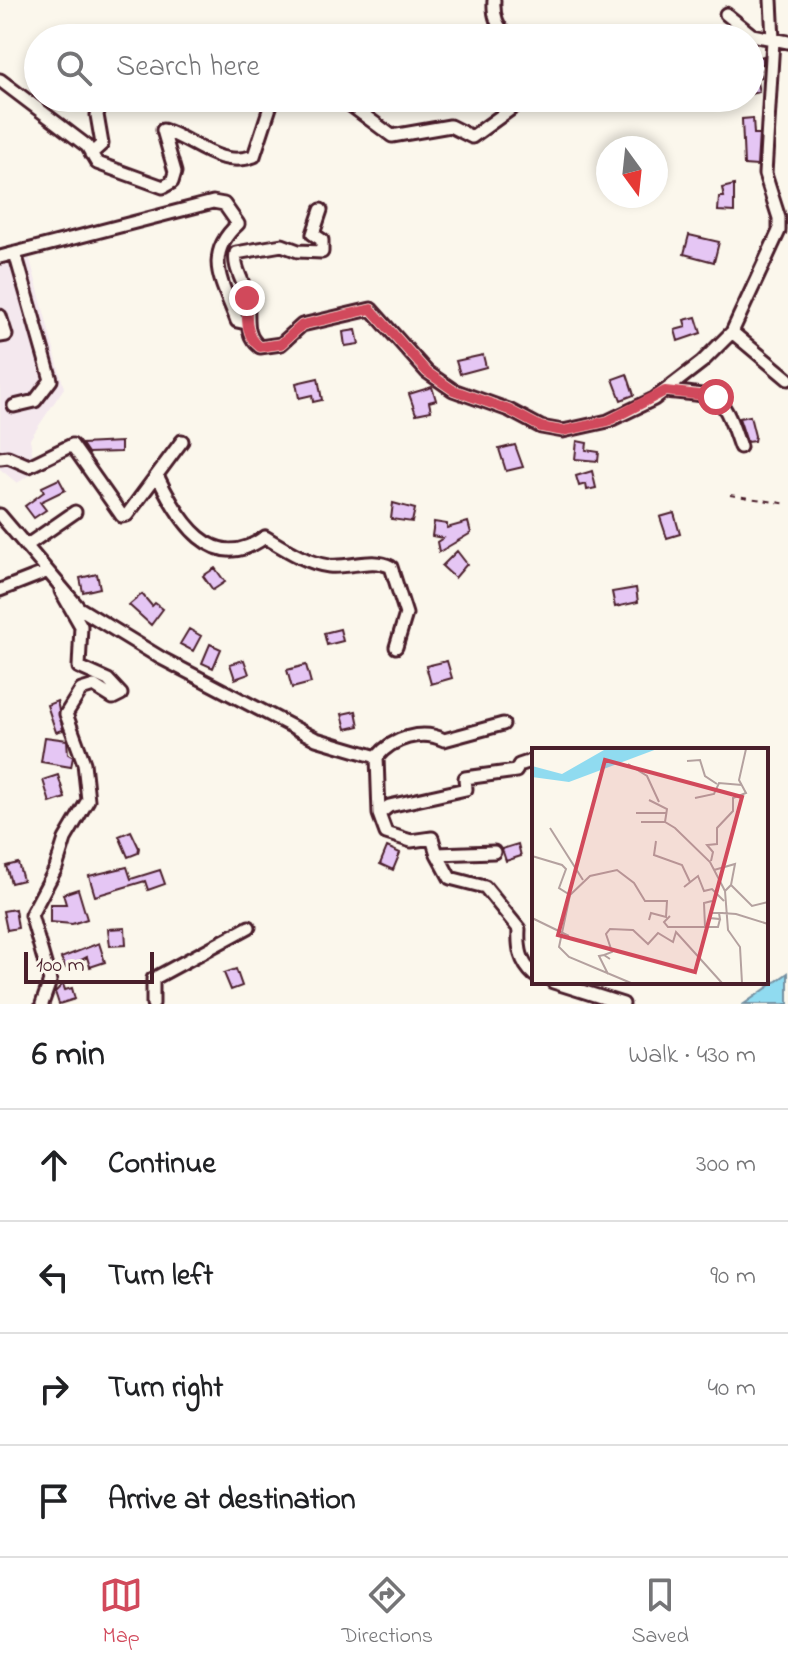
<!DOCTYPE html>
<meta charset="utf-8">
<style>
body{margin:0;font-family:"Indie Flower",sans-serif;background:#f6f6f6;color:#202124}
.compass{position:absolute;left:596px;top:136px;width:72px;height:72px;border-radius:50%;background:#fff;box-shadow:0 4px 12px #0003;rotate:165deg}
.scale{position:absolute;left:24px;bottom:20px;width:130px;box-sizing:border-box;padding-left:8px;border:4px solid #4a1f2b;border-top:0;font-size:22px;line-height:28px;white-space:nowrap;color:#4a1f2b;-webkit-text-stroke:6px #fbf7ec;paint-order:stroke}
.stop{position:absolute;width:24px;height:24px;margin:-18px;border:6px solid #d1495b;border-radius:50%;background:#fff}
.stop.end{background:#d1495b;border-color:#fff;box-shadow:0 2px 8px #0008}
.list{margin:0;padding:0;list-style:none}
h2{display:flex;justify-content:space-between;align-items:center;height:104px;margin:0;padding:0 32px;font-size:34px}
h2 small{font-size:26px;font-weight:400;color:#757577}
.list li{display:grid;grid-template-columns:52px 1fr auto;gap:24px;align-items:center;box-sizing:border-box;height:112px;padding:0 32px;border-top:2px solid #e0e0e0}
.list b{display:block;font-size:30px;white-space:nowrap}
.list em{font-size:26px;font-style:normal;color:#757577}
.icon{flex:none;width:44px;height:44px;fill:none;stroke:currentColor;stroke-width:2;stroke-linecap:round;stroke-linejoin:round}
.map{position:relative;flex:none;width:788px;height:1004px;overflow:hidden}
.search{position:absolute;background:#fff;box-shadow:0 4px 12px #0003;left:24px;right:24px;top:24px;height:88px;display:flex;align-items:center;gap:20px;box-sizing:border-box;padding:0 28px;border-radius:44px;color:#757577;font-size:30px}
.sheet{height:552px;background:#fff}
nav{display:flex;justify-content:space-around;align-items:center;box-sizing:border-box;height:112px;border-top:2px solid #e0e0e0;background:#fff;font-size:22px;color:#757577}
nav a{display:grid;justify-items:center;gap:4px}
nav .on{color:#d1495b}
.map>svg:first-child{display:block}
.built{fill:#f4e8ee}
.water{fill:#90dbf0;stroke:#7490a1;stroke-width:2}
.building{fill:#e5c6f4;stroke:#4a1f2b;stroke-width:2}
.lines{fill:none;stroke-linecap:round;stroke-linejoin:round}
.minor-casing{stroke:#4a1f2b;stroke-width:17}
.path{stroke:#4a1f2b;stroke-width:2;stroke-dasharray:6 6;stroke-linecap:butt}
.minor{stroke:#fbf7ec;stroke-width:11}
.route{stroke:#d1495b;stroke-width:10}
.inset-road{fill:none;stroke:#b4a19f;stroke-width:2}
.view{fill:#d1495b;fill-opacity:0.15;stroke:#d1495b;stroke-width:4}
.inset-edge{fill:none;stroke:#4a1f2b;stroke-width:4}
</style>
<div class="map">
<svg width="788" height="1004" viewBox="0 0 788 1004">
<rect width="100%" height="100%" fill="#fbf7ec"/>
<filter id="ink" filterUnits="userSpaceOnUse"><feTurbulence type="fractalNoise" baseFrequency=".0125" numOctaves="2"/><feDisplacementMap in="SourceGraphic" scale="16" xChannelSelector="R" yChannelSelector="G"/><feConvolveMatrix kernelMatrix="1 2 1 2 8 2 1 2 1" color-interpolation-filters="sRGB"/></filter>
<g filter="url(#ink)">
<!-- built -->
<path class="built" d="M26,244L64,388L30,439L33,458L39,470L17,483L0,469V251Z"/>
<!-- water -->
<path class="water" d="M788,973V1004H744Z"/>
<!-- building -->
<path class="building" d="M763,56V64L759,65L761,77L756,78L759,92L750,94V60Z
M753,118L754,134H759L757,166L744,165L742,119Z
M734,185V212L718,211L719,197H724L722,188Z
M689,235L719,242L714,262L684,254Z
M696,317L701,333L678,341L675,330L686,327L684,320Z
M356,330L359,344L345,346L343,332Z
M483,355L486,367L460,374L456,361Z
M627,374L634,395L621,400L613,379Z
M318,378L322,400L313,402L312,395L299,398L296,383Z
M432,387L436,400L429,402L431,411L416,414L409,394Z
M750,416L755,436L754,441L747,442L739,418Z
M577,441L587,443L586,450L599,452L598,461L575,459Z
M121,442V452L88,453L82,444Z
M515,445L523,467L506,471L499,449Z
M592,471L596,488L587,490L586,484L579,486L576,476Z
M59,479L65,490L40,502L46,510L34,518L25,506L44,492L42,487Z
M393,503L415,509L412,522L391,519Z
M674,513L680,534L667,538L660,517Z
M434,522L447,524V528L468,522L471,533L439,552L437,542L443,538L432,536Z
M457,551L467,564L455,578L442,566Z
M215,568L225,582L213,590L203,576Z
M97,574L100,588L83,592L80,578Z
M636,588L638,602L615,607L612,592Z
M142,594L152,606L155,603L163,609L151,625L129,605Z
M189,629L201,636L193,651L180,644Z
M340,629L343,641L327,645L324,633Z
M210,644L221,649L213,668L202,663Z
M244,660L249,674L235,679L230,664Z
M447,661L452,678L431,684L426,666Z
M306,665L311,683L292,688L287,670Z
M57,701L63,730L56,732L47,705Z
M356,711L359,726L346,729L342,714Z
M45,737L67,740L68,754L73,757L71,767L41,762Z
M58,775L65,798L50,803L43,780Z
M131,831L139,848L138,853L128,857L119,836Z
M518,844L521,856L506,861L502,849Z
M387,847L400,853L393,870L380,864Z
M18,863L23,880L11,883L6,866Z
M127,867L131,879L160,870L165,884L148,890L145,881L95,896L89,876Z
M78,889L87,919L72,924L50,922V904H66L63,894Z
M15,909L18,928L7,930L3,911Z
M125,928L126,945L110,946L108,929Z
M99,943L105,962L90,967L87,957L66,968L61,958Z
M236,969L242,986L231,990L224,973Z
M63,984L65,990L72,988L75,999L59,1004L55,992Z"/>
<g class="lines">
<!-- minor casing -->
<g class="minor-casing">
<path id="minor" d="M494,0C493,16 497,27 509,38
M726,14L752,35L788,42
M0,80L87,146L97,163L163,187L172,182L175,172L163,130C193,139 219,169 254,156L273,98
M341,98L392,136L450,126L472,137L526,98
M91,154L102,144L97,115L102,98
M321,210L313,234L322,240V252L298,251L282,245L236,253C233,269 245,282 247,298C250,317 243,334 260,347L281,344L302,325L371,309L427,372L453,390L509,410L541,427L563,431L608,421L654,399L702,362L732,332L779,231V218L765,174L773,40L771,0
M0,257L213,202L224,204L238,224C202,256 223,283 237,321L246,323
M0,316L6,335L0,336
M732,332L788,379
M665,391C722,397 721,391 740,447
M14,406L35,401L51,380L15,253
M0,458L8,457L29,466L72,445L122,516L127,515L182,441
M157,475C178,519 212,576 265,537C285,549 306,563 329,566C351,568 372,557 391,567L406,614L396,647
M0,515L79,608L161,658L316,739L377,757
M26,546L75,512
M0,590L46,572
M379,814L389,806L466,789L465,778L516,771L519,765L534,760
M494,852L437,854L432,838L411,841L386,833L379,814L377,757C392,738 422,729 444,740L503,724
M437,854L450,878L485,887L519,929C518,948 520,962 534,975
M553,982L623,1004
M42,1004L50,981L31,915L56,868L65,839L88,800L84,763L66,714L81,690L94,686L113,698L121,694L108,680L79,667L81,626L61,591
M153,1004V979L249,927"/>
</g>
<!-- path -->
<path class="path" d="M730,495L788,504"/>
<!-- minor -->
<use href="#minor" class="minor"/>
</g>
</g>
<g class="lines" filter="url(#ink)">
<!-- route -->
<path class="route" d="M247,298C247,316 244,335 260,347L281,344L302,325L371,309L427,372L453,390L509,410L541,427L563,431L608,421L665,391L716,397"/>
</g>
<!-- overview -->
<g transform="translate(532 748)">
<rect width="236" height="236" fill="#fbf7ec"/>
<path d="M125,1L37,34L0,29V18L30,26L72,2Z" fill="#90dbf0"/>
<path class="inset-road" d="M155,13L168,12L173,28L185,36M96,16L115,28L127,54M163,50L182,46L187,35L210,37M117,52L135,61L133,74M104,65H134M109,74H133L143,80L178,114L193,143L199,137L220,158L236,154M18,80L51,132M124,93L122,107L150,117L158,134M0,108L30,117L34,121L27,140L38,147M179,113L181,104L175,97L185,96V80L201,63V50L214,45L207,32L214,1M182,122L203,116L199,137M152,139L166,128L172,143L180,141L192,153M193,143L196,182L208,199L210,235M187,165L188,171L178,170V165H190L204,166L236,176M138,168L132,174L136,179H186L188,171M0,170L37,188M173,179L172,155L180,153M72,207L67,208L76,226M78,211L72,207L80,204L74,186L78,181L101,182L116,196L126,185L141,194L144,184L190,235M99,235L37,209L27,199L38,147L58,128L85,122L102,135L113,153H135L134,169L119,165L117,172"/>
<path class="view" d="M73,12L210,49L163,224L26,187Z"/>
<rect width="236" height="236" class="inset-edge"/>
</g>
</svg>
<svg class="compass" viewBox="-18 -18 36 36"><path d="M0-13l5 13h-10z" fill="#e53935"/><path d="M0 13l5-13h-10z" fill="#757577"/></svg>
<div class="scale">100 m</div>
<div class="stop" style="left:716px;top:397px"></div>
<div class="stop end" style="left:247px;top:298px"></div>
<div class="search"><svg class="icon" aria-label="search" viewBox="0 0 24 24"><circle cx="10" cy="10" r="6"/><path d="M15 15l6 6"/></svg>Search here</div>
</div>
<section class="sheet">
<h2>6 min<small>Walk · 430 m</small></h2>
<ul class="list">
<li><svg class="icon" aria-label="ahead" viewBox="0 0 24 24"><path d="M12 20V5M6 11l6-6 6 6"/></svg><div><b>Continue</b></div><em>300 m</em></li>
<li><svg class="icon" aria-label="left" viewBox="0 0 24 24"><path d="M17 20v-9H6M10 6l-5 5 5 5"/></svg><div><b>Turn left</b></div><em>90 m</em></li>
<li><svg class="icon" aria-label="right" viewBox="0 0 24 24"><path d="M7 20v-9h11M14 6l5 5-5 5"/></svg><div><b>Turn right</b></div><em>40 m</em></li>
<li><svg class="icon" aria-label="arrive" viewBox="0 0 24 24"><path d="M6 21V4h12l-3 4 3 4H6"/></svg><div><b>Arrive at destination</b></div></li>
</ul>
</section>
<nav>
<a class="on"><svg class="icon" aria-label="map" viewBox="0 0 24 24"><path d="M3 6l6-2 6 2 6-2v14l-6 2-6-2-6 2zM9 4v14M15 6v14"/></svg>Map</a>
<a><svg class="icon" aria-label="directions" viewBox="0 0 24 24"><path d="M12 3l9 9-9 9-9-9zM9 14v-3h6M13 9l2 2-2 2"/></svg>Directions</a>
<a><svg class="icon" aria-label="saved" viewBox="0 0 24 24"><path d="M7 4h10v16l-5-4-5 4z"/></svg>Saved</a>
</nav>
